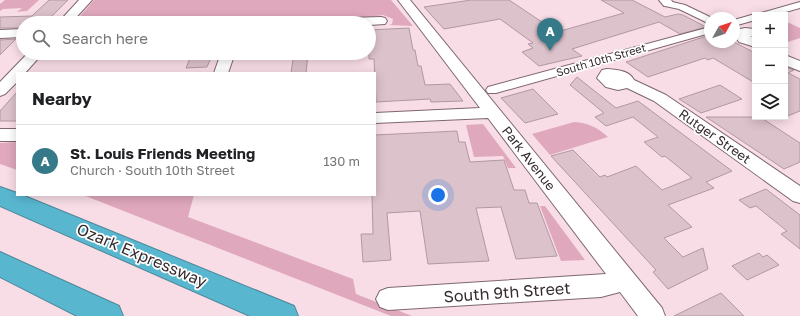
<!DOCTYPE html>
<meta charset="utf-8">
<style>
body{margin:0;font-family:"Golos Text",sans-serif;background:#f6f6f6;color:#202124}
.controls{position:absolute;right:12px;top:12px;display:grid;overflow:hidden;border-radius:0px;box-shadow:0 2px 10px #0003}
.controls button{width:36px;height:36px;display:grid;place-items:center;padding:0;border:0;border-bottom:1px solid #e0e0e0;background:#fff;color:#202124;font:20px sans-serif}
.compass{position:absolute;left:704px;top:12px;width:36px;height:36px;border-radius:50%;background:#fff;box-shadow:0 2px 10px #0003;rotate:50deg}
.you{position:absolute;left:438px;top:195px;width:14px;height:14px;margin:-10px;border:3px solid #fff;border-radius:50%;background:#1a73e8;box-shadow:0 0 0 6px #1a73e833}
.badge{display:grid;place-items:center;width:26px;height:26px;border-radius:50%;background:#367989;color:#fff;font-size:13px;font-weight:700}
.pin{position:absolute;translate:-50% -33px;filter:drop-shadow(0 1px 2px #0008)}
.pin::after{content:'';position:absolute;top:21px;width:14px;height:12px;background:inherit;clip-path:polygon(0 0,100% 0,50% 100%)}
.list{margin:0;padding:0;list-style:none}
h2{display:flex;justify-content:space-between;align-items:center;height:52px;margin:0;padding:0 16px;font-size:17px}
h2 small{font-size:13px;font-weight:400;color:#757577}
.list li{display:grid;grid-template-columns:26px 1fr auto;gap:12px;align-items:center;box-sizing:border-box;height:72px;padding:0 16px;border-top:1px solid #e0e0e0}
.list b{display:block;font-size:15px;white-space:nowrap}
.list p{margin:0;font-size:13px;white-space:nowrap;color:#757577}
.list em{font-size:13px;font-style:normal;color:#757577}
.icon{flex:none;width:22px;height:22px;fill:none;stroke:currentColor;stroke-width:2;stroke-linecap:round;stroke-linejoin:round}
.map{position:relative;flex:none;width:800px;height:316px;overflow:hidden}
.search{position:absolute;background:#fff;box-shadow:0 2px 10px #0003;left:16px;top:16px;width:360px;height:44px;display:flex;align-items:center;gap:10px;box-sizing:border-box;padding:0 14px;border-radius:22px;color:#757577;font-size:15px}
.panel{position:absolute;background:#fff;box-shadow:0 2px 10px #0003;left:16px;top:72px;width:360px;height:124px;border-radius:0px}
.map>svg:first-child{display:block}
.green{fill:#e0a8bd}
.building{fill:#dcc2cb;stroke:#b198a1}
.lines{fill:none;stroke-linecap:round;stroke-linejoin:round}
.pedestrian-casing{stroke:#7e676f;stroke-width:2}
.minor-casing{stroke:#7e676f;stroke-width:2}
.motorway-casing{stroke:#4c8697;stroke-width:2}
.pedestrian{fill:#fff;fill-rule:evenodd}
.minor{fill:#fff;fill-rule:evenodd}
.motorway{fill:#58b7cf;fill-rule:evenodd}
.labels{text-anchor:middle;stroke-width:3.5;stroke-linejoin:round;paint-order:stroke}
.far-street-label{font-size:11px;fill:#352b2e;stroke:#fff}
.street-label{font-size:13px;fill:#352b2e;stroke:#fff}
.near-street-label{font-size:16px;fill:#352b2e;stroke:#fff}
</style>
<div class="map">
<svg width="800" height="316" viewBox="0 0 800 316">
<rect width="100%" height="100%" fill="#f8dde7"/>
<!-- green -->
<path class="green" d="M5,0H39L27,11L17,12L22,8L3,9L0,11V4Z
M94,0H391L413,26L389,25L392,24L393,19L383,15L370,17L190,23H74Z
M785,21L800,28V38L785,43Z
M574,122C588,123 597,127 608,137L550,155L532,134Z
M483,124L516,168H508L503,156L474,157L466,125Z
M17,142V170L0,164V143Z
M83,195H194L188,217L353,279L356,294L412,316H391Z
M540,206H545L585,260L561,261Z"/>
<!-- building -->
<path class="building" d="M49,0H68L45,23H23V28H0V17L32,16Z
M471,0H509L557,32L624,13L601,0H632L665,17L678,14L683,15L706,27L680,34L659,22L572,49L582,56L539,66L522,52L533,48L528,44L533,43L500,19L444,29L424,7Z
M409,28L413,50H415L418,66H421L425,85L450,84L463,101L431,102L430,99L376,102L374,59H369V30Z
M710,35V42H734L755,53V83L713,58L708,60L705,58L648,77L626,62Z
M0,39V40L16,39L0,55Z
M195,53H213L207,67L186,68L191,56H194Z
M294,53H308L306,73H291Z
M785,67L794,70L788,73L800,79V111L785,117Z
M577,77L616,108L638,101L732,171L706,182L714,188L668,205L692,227L664,238L683,257L703,248L708,269L668,289L653,272L656,270L551,156L573,150L600,177L605,175L607,177L636,166L662,190L692,178L665,156L662,157L644,142L658,137L633,117L606,126L595,117L604,113L570,85Z
M720,85L742,99L701,113L679,99Z
M533,89L558,114L525,123L501,98Z
M17,92V121H0V111Z
M706,117H760L800,143V162L784,169Z
M457,131L459,142H465L470,162L504,160L514,190H525L529,203H537L557,256L516,259L501,207L476,208L489,261L428,264L420,211L387,213L391,260L363,262L361,234H373L372,195H375V135Z
M766,189L800,215V249L781,234L787,231L756,206L750,208L739,200Z
M759,253L763,257L767,255L779,265L747,280L732,266Z
M721,293L744,316H674Z"/>
<g class="lines">
<!-- pedestrian casing -->
<g class="pedestrian-casing">
<path id="pedestrian" d="M668,1L685,5L712,18H710V24L679,9L665,6L663,4Z
M800,2V8L775,15H759L761,13Z
M755,14L758,15H755V20L734,26V20Z
M710,27V33L496,93H488L486,90L488,87Z"/>
</g>
<!-- minor casing -->
<g class="minor-casing">
<path id="minor" d="M79,0H92L71,23H58Z
M398,0H410L662,308L665,316H638L620,292L601,297L388,310L380,307L376,299L380,291L388,288L606,274L488,118L375,123V113L480,108Z
M659,0H671L674,4L672,6H664Z
M381,17L385,18L387,21L385,24L369,25V23H311L313,20L317,19Z
M745,28L755,29V37L749,36L755,38V47L739,42L734,35L740,29Z
M23,29V37L0,38V30Z
M28,53H43L25,73H17V82L5,94L0,96V82Z
M221,53H235L228,73H214Z
M785,55L800,61V71L785,65Z
M607,69C617,70 629,70 634,80L666,95L800,186V203L793,201L654,101L627,88L618,90L606,87L597,78L602,70Z
M0,129H17V141H0Z"/>
</g>
<!-- motorway casing -->
<g class="motorway-casing">
<path id="motorway" d="M0,187L17,193V195H22L294,306L298,316H250L0,206Z
M0,252L119,306L123,316H77L0,277Z"/>
</g>
<!-- pedestrian -->
<use href="#pedestrian" class="pedestrian"/>
<!-- minor -->
<use href="#minor" class="minor"/>
<!-- motorway -->
<use href="#motorway" class="motorway"/>
</g>
<g class="labels">
<!-- far-street labels -->
<g class="far-street-label">
<text transform="translate(601 60) rotate(-16)" y="4">South 10th Street</text>
</g>
<!-- street labels -->
<g class="street-label">
<text transform="translate(715 136) rotate(35)" y="5">Rutger Street</text>
<text transform="translate(529 158) rotate(52)" y="5">Park Avenue</text>
</g>
<!-- near-street labels -->
<g class="near-street-label">
<text transform="translate(142 255) rotate(23)" y="6">Ozark Expressway</text>
<text transform="translate(507 292) rotate(-4)" y="6">South 9th Street</text>
</g>
</g>
</svg>
<div class="controls">
<button>+</button>
<button>−</button>
<button><svg class="icon" aria-label="layers" viewBox="0 0 24 24"><path d="M12 4l9 5-9 5-9-5zM3 14l9 5 9-5"/></svg></button>
</div>
<svg class="compass" viewBox="-18 -18 36 36"><path d="M0-13l5 13h-10z" fill="#e53935"/><path d="M0 13l5-13h-10z" fill="#757577"/></svg>
<div class="you"></div>
<div class="pin badge" style="left:550px;top:51px">A</div>
<div class="search"><svg class="icon" aria-label="search" viewBox="0 0 24 24"><circle cx="10" cy="10" r="6"/><path d="M15 15l6 6"/></svg>Search here</div>
<section class="panel">
<h2>Nearby<small></small></h2>
<ul class="list">
<li><span class="badge">A</span><div><b>St. Louis Friends Meeting</b><p>Church · South 10th Street</p></div><em>130 m</em></li>
</ul>
</section>
</div>
